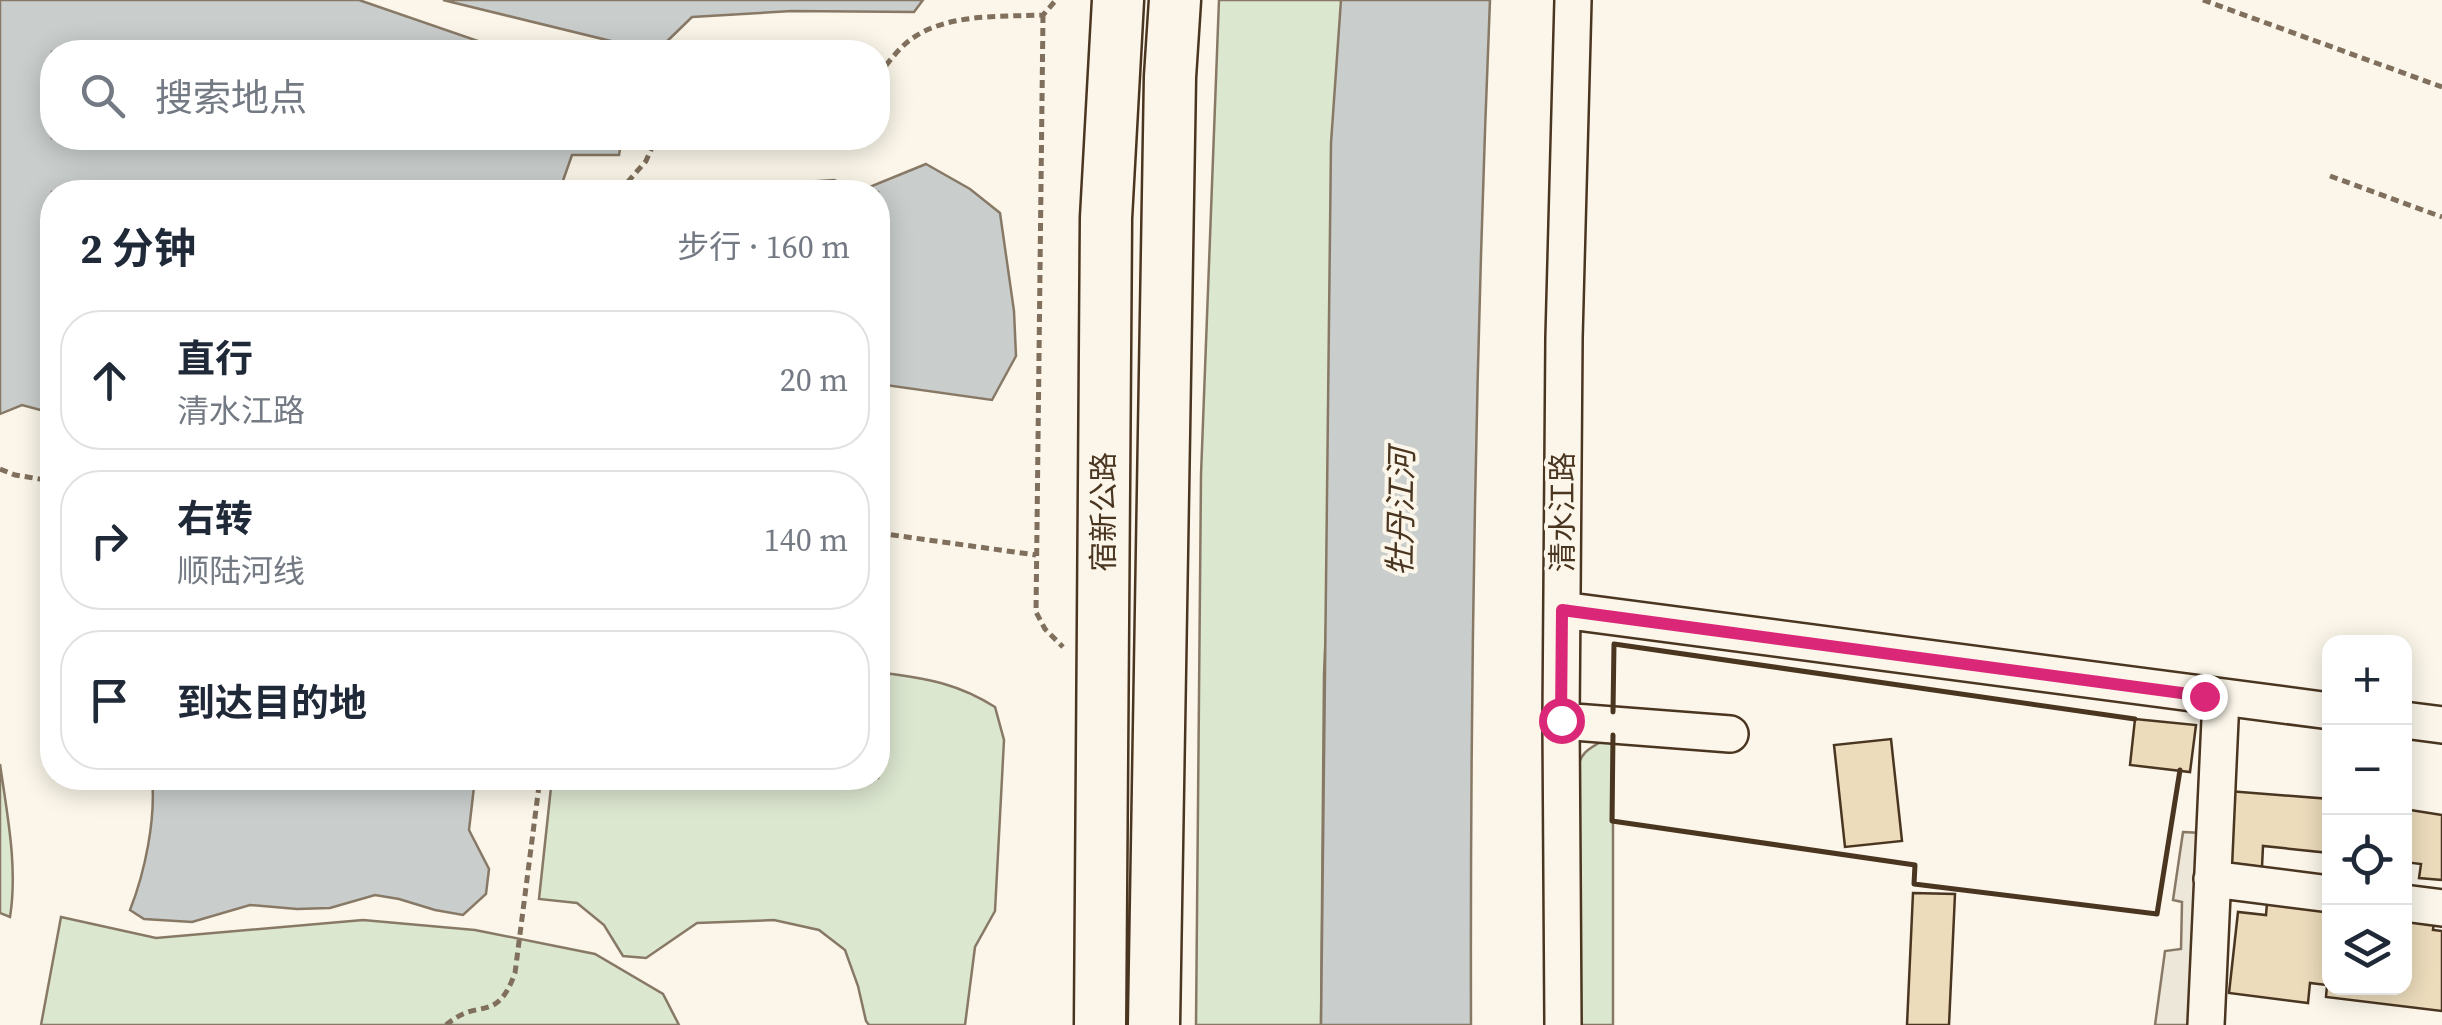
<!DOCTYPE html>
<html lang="zh">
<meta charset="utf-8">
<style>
body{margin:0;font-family:"Source Serif 4","Noto Sans SC",serif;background:#f2f2f3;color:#1f2937}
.controls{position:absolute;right:30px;bottom:30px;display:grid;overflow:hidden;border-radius:20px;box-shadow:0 5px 25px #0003}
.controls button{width:90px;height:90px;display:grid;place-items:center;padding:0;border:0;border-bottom:2px solid #e0e1e3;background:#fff;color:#1f2937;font:50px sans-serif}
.stop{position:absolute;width:30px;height:30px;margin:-22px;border:8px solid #db2777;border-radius:50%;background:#fff}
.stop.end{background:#db2777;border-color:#fff;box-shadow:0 2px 10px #0008}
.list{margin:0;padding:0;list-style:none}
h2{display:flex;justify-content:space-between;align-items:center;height:130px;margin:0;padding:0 40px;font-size:42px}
h2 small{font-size:32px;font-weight:400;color:#747a83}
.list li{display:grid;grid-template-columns:65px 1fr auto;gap:30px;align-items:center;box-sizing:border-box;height:140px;margin:0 20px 20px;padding:0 20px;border:2px solid #e0e1e3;border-radius:40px}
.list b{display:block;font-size:38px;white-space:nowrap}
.list p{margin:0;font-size:32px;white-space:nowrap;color:#747a83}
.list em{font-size:32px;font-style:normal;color:#747a83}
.icon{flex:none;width:55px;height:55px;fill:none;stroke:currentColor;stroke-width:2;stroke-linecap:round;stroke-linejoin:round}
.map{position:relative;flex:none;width:2442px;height:1025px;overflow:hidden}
.search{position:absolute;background:#fff;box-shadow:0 5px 25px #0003;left:40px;top:40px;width:850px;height:110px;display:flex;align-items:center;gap:25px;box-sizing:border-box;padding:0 35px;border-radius:40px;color:#747a83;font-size:38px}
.panel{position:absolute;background:#fff;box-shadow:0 5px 25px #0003;left:40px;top:180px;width:850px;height:610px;border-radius:40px}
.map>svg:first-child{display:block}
.green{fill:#dce7d0;stroke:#887966;stroke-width:2.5}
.parking{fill:#ede7d9;stroke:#887966;stroke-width:2.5}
.water{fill:#c9cecd;stroke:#887966;stroke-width:2.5}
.building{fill:#ecdcbc;stroke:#4a3520;stroke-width:2.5}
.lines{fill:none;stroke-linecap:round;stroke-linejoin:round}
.minor-casing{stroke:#4a3520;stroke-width:40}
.highway-casing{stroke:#4a3520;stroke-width:55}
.path{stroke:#7f6f5c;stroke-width:5;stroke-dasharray:8 5;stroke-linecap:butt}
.minor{stroke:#fbf6e9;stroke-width:35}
.highway{stroke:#fbf6e9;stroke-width:50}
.wall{stroke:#4a3520;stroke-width:5}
.route{stroke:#db2777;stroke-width:12}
.labels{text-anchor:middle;stroke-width:8;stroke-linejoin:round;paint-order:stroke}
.street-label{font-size:30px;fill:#4a3520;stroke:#fbf6e9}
.water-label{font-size:32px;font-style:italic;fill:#4a3520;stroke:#fbf6e9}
</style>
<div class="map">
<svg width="2442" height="1025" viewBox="0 0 2442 1025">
<rect width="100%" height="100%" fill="#fbf6e9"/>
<!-- green -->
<path class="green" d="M1219,0H1352L1324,675L1321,1025H1196L1201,475Z
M878,672C924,679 954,681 995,707L1004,740L995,911L975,947L965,1025H869L866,1021L858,986L845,950L819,930L774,920L697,923L646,958L623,956L604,925L577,903L539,899L552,778H878Z
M1613,735V1025H1579L1576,773C1581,748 1593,747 1613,735Z
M0,764C7,814 18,867 10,917L0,913Z
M61,917L156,938L363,920L475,930L595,954L663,994L679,1025H41Z"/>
<!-- parking -->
<path class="parking" d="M2183,832L2202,833L2193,1025H2155L2165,951L2181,949L2182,902L2173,900Z"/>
<!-- water -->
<path class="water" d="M0,0H359L510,52H52V138H622L619,155H572L559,192H52V413L22,405L0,414Z
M443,0H923L914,12L792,11L692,17L656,52Z
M1341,0H1490C1476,341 1470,683 1471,1025H1321L1331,143Z
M926,164L970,189L1000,213L1014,311L1016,356L992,400L878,384V192H677L681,190L834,180L860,191Z
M152,778H475L469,830L489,869L486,894L463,915L435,910L399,899L375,895L330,908L297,909L250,905L192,922L144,919L130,910C145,872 156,819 152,778Z"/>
<!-- building -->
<path class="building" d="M2135,719L2196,725L2190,772L2130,765Z
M1891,739L1902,841L1845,847L1834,745Z
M2228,791L2330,799V853L2263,846L2262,867L2222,862Z
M2404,809L2442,815V880L2419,878L2421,864L2404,862Z
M1913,893L1955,894L1949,1025H1907Z
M2267,903L2330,910V988H2404V919L2434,922L2433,930L2442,931V1011L2326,997L2327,985L2310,983L2308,1003L2229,993L2238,912L2266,915Z"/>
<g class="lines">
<!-- minor casing -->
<g class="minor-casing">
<path id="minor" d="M1562,610L2330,711
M2404,720L2442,725
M1561,721L1730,734
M2212,879L2330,894
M2404,903L2442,908
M1563,1025L1561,721L1564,338L1573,0
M2206,1025L2221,698"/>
</g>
<!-- highway casing -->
<g class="highway-casing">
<path id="highway" d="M1100,1025L1106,218L1118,0
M1154,1025L1170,77L1175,0"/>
</g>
<!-- path -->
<path class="path" d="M2203,0L2442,87
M1043,15L1036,612L1045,629L1063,647
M878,76C887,64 898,49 910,40C946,13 1000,17 1043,15L1056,0
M2330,176L2442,217
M619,192L646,161L656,138
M0,469L15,475L52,481
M878,533L1036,555
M446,1025C480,996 496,1025 515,973L540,778"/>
<!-- minor -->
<use href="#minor" class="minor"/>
<!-- highway -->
<use href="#highway" class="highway"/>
<!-- wall -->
<path class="wall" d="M1613,712L1614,644L2135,719
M1613,735L1612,821L1915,865L1914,884L2157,914L2180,770"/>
</g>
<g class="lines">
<!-- route -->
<path class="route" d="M1561,720L1562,610L2204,696"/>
</g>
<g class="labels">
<!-- street labels -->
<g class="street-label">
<text transform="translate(1104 512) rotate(-90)" y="10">宿新公路</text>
<text transform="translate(1563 512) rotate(-90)" y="10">清水江路</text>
</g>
<!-- water labels -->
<g class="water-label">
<text transform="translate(1401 512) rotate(-89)" y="11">牡丹江河</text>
</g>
</g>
</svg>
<div class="controls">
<button>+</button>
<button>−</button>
<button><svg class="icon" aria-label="locate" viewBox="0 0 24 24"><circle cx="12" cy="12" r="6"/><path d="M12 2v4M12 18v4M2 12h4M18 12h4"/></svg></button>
<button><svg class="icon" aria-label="layers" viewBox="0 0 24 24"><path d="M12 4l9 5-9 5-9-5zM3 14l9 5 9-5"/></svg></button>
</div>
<div class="stop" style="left:1561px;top:720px"></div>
<div class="stop end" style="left:2204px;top:696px"></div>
<div class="search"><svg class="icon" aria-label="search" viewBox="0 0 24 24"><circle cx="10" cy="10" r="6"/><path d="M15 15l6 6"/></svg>搜索地点</div>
<section class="panel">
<h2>2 分钟<small>步行 · 160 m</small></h2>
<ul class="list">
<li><svg class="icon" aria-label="ahead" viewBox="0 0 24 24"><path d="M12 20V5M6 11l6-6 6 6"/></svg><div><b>直行</b><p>清水江路</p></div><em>20 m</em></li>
<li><svg class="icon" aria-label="right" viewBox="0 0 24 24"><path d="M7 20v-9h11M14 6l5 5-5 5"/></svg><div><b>右转</b><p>顺陆河线</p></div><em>140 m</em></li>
<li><svg class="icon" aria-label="arrive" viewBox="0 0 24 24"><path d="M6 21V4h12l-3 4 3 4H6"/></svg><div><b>到达目的地</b></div></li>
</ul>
</section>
</div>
